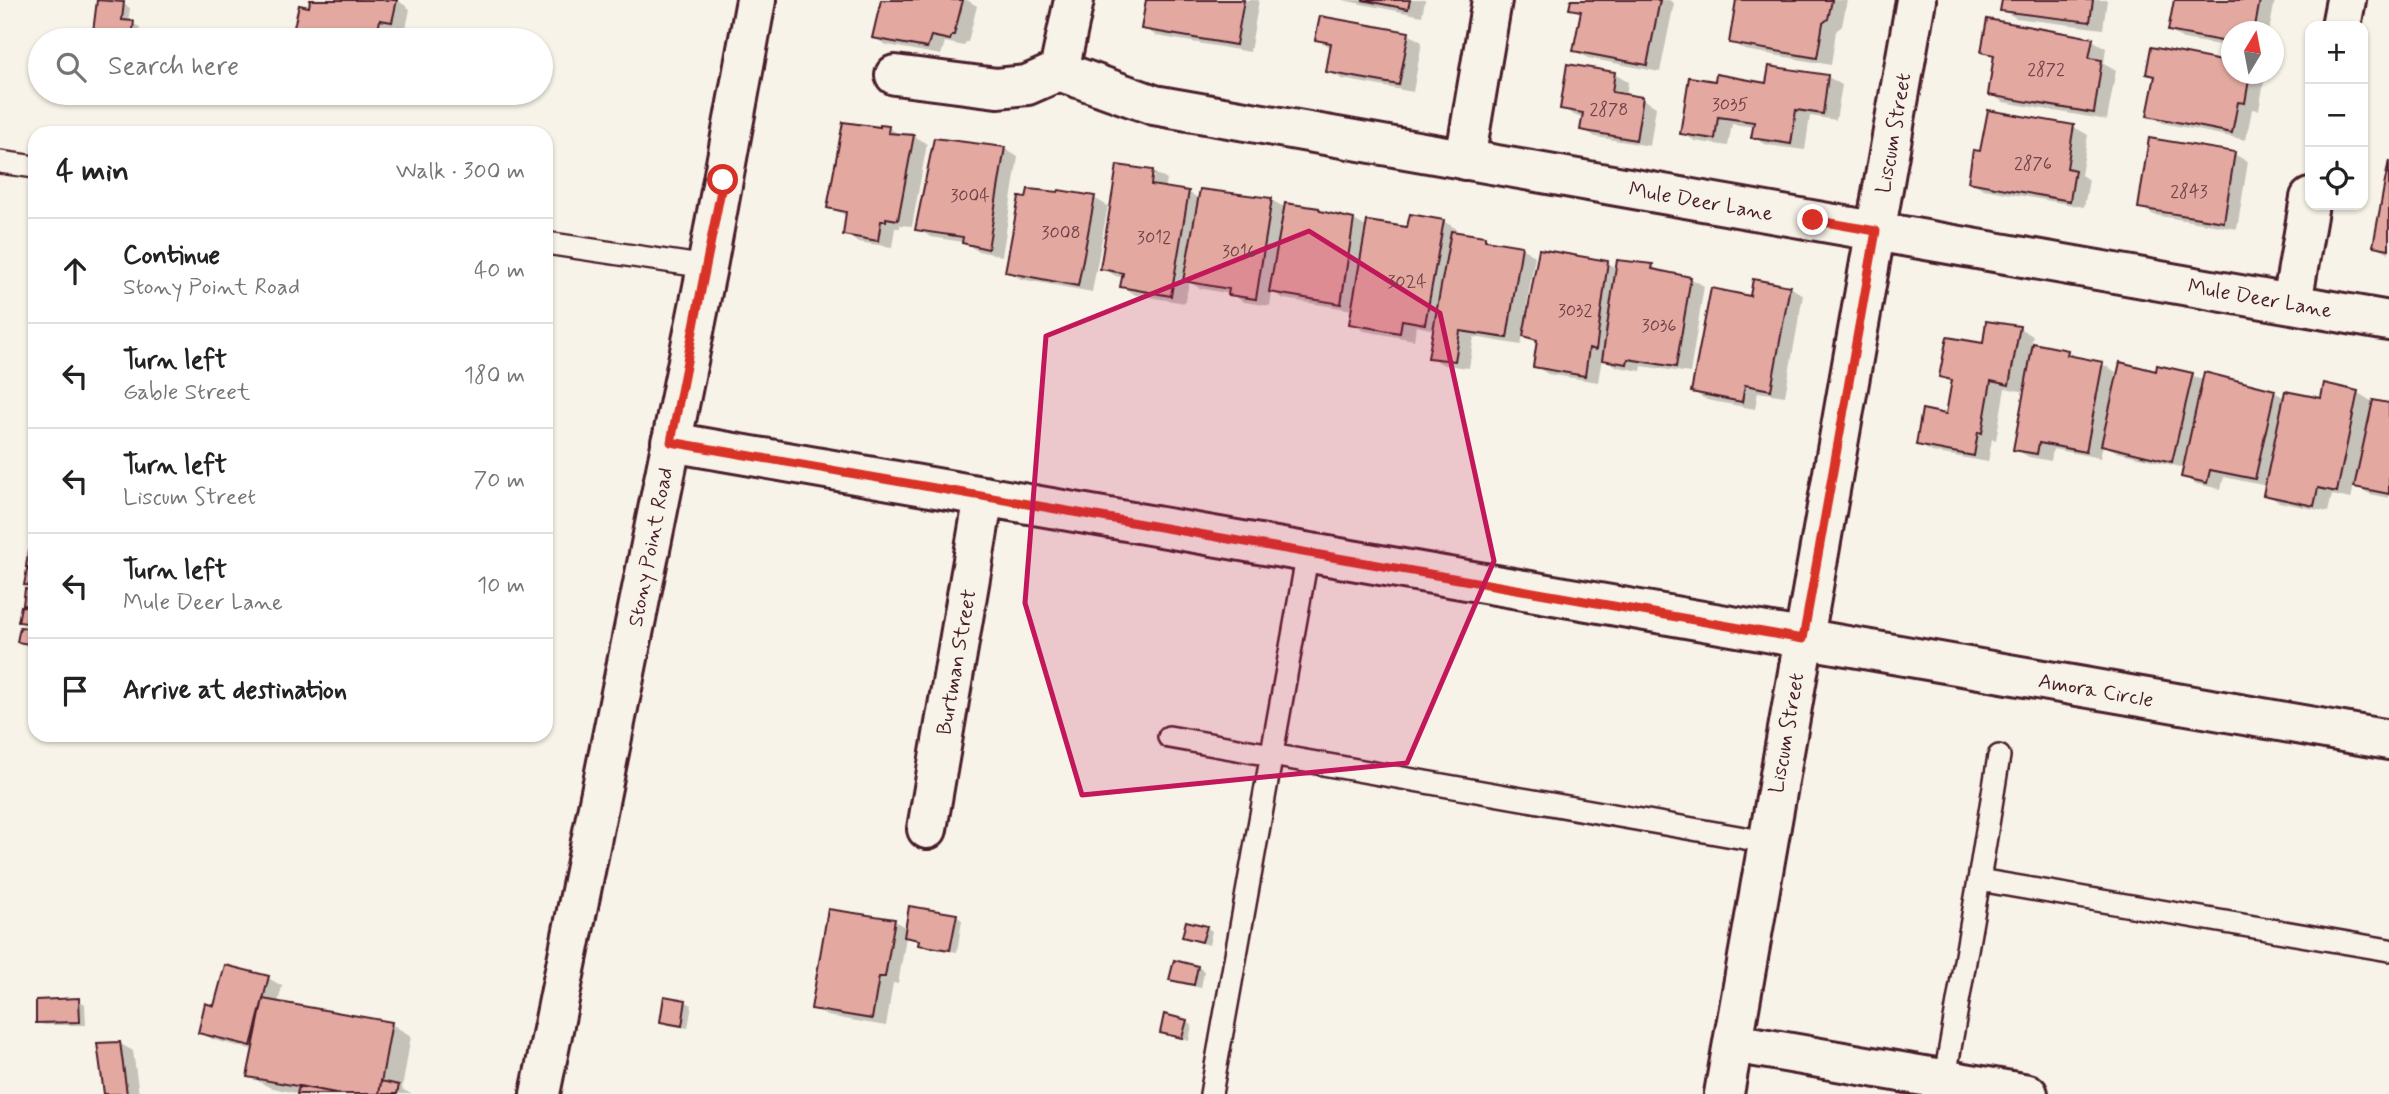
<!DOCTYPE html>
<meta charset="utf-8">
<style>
body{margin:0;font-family:Mynerve,sans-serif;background:#f2f2f2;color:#222}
.controls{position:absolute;right:21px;top:21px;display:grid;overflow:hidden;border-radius:14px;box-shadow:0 2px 5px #0004}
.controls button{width:63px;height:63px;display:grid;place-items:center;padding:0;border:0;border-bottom:2px solid #e0e0e0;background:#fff;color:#222;font:35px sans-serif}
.compass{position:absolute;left:2221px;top:21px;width:63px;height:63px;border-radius:50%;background:#fff;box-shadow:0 2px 5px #0004;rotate:10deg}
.stop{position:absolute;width:21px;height:21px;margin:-16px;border:5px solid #d93025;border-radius:50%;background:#fff}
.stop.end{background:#d93025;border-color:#fff;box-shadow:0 2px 7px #0008}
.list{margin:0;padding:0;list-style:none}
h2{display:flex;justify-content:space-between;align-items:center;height:91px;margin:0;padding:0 28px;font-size:30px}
h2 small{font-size:23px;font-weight:400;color:#767676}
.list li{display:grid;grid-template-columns:46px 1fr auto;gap:21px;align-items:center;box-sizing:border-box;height:105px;padding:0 28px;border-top:2px solid #e0e0e0}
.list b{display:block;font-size:26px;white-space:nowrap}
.list p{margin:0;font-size:23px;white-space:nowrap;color:#767676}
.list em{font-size:23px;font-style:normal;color:#767676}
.icon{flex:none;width:38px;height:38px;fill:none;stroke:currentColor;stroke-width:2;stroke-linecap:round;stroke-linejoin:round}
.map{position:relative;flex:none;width:2389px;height:1094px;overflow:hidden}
.search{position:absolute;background:#fff;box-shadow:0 2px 5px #0004;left:28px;top:28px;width:525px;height:77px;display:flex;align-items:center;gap:18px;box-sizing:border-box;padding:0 24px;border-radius:38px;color:#767676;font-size:26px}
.panel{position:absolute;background:#fff;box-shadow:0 2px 5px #0004;left:28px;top:126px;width:525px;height:616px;border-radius:21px}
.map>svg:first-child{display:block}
.shadow{fill:#0003;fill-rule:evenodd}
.building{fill:#e3a9a1;stroke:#4a1f2b;stroke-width:2}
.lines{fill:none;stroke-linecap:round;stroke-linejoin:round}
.service-casing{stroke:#4a1f2b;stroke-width:26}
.minor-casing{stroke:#4a1f2b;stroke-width:44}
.secondary-casing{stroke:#4a1f2b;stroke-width:44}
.service{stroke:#f7f3e8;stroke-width:21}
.minor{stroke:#f7f3e8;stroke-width:38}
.secondary{stroke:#f7f3e8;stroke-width:38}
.route{stroke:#d93025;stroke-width:9}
.marked{fill:#c2185b;fill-opacity:0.2;stroke:#c2185b;stroke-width:5;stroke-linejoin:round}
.labels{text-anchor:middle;stroke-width:6;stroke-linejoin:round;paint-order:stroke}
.number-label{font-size:18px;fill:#704248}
.street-label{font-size:21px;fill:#4a1f2b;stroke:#f7f3e8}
</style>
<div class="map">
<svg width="2389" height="1094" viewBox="0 0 2389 1094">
<rect width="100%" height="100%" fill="#f7f3e8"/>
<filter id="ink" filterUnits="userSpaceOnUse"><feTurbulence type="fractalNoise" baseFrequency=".0143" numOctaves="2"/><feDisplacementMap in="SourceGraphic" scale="14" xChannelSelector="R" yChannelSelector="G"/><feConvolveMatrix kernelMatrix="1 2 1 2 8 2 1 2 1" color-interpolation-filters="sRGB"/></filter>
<g filter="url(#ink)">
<!-- shadow -->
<path class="shadow" d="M312,0H397L410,9L406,29L394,26L391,40H317L295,31L310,9Z
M883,0H967L977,6L968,42H966L964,46L945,42L941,55L887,45L874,38Z
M1148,0H1259L1250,52L1157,36L1143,28Z
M1342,0H1425L1422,16Z
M1573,0H1669L1674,3L1660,72L1588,58L1574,50L1582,14L1571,8Z
M1737,0H1847L1842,26L1836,31L1831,65L1745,50L1731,42Z
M2003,0H2107L2103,29L2016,18L2002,10Z
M2175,0H2275L2269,32H2232V47L2183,39L2169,31Z
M98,2L123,4L130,8L128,22L140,27L138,39L124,38V40H94Z
M1408,34L1422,42L1413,92L1342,79L1328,71L1332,48L1317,39Z
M2092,40L2106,48L2104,63L2116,70L2107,120L2003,102L1990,94L1995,59L1983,52Z
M1770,68L1828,77L1842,85L1836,120L1810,116L1805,150L1767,145L1753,137L1755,127L1732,124L1728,146L1695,141L1682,133L1717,83L1768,85Z
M2148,73L2260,74L2265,76L2259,110L2252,109L2246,140L2163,123L2149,115L2157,78Z
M1614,74L1628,82L1626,96L1643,99L1656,107L1650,146L1596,137L1582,129L1584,117L1576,116L1562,108Z
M1989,112L2074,127L2088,135L2081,175L2089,180L2084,207L1984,189L1970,181L1981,153Z
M888,128L901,135L914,136L927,144L912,226L900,225V228H895L892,247L858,242L844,234L847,216L829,207Z
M1005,149L1018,157L1002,256L978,251L963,242L931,237L917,229Z
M2234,154L2248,162L2237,229L2154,215L2140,207Z
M1119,167L1153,172L1167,180L1165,189L1189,193L1200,199L1271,200L1286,208L1319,210L1326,214L1354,220L1368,228L1408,229L1443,221L1457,229L1456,234L1485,238L1493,243L1521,248L1535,256L1526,310L1530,311L1608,263L1618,269L1652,266L1665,273L1690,278L1704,286L1690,373L1642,366L1641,371L1618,367L1602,358L1598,382L1548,374L1535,366L1538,343L1523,334L1521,345L1474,337L1469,368L1444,365L1430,357L1435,330L1416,326L1414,340L1364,331L1350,323L1353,310L1284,299L1272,292L1270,306L1244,302L1230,294L1199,288L1189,282L1185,303L1136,295L1122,287L1124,278L1116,276L1102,268ZM1151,175H1154L1151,194Z
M2389,170V253L2375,245Z
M1094,198L1108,206L1092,292L1021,279L1007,271Z
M1790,287L1803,295L1785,396L1758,392L1755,409L1707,400L1693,392L1752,298Z
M2019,328L2033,336L2031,345L2068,352L2080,359L2102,364L2116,372L2113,388L2157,373L2192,375L2204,381L2274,392L2285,398L2323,400L2326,386L2358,393L2371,401L2389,405V498L2370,494L2354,485L2351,499L2332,495L2328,512L2279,502L2265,494L2267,486L2224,477L2221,489L2197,484L2183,476L2185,468L2117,452L2103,444L2100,458L2053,449L2051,461L2029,457L2015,449L2026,392L2005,388L1996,440L1992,439L1988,462L1932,452L1918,444L1948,416L1953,383L1941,376L1984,345Z
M27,591L35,593V626L20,621Z
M956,916L962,920L957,952L927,948L920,944V942L906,937L898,984L893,983L886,1026L827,1016L813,1008L894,921L907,928Z
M1206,927L1212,931L1209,945L1184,937Z
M1198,967L1204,971L1201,988L1178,983L1171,979Z
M268,978L282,986L278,1003L391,1024L411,1036L402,1089L411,1094H299L269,1087L249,1076L254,1050L214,1040L200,1032L216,1008Z
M78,1000L85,1004L86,1025H44L38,1022Z
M686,1002L692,1005L688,1028L668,1025L662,1021Z
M1186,1021L1192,1025L1189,1041L1162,1032Z
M119,1043L133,1051L139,1094H106Z"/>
<!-- building -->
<path class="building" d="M97,0L124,2L122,20L134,21L132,37L118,35L117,40H92Z
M310,0H397L392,22L380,20L376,40H333L293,32L299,5L309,7Z
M881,0H963L954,35H952L950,40L931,36L927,48L872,38Z
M1146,0H1244L1236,45L1141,29Z
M1362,0H1410L1408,9Z
M1571,0H1660L1647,65L1573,51L1581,11L1569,9Z
M1736,0H1832L1828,19L1823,23L1817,58L1729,43Z
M2002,0H2093L2090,22L2000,11Z
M2174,0H2260L2254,32H2232V43L2168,31Z
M1320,16L1409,32L1399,85L1326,72L1331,43L1315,40Z
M1987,19L2093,38L2089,58L2102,60L2094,113L1988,95L1994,55L1981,52Z
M2151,47L2232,63V74H2250L2245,103L2238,102L2232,133L2147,116L2155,76L2146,74Z
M1567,64L1615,72L1612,92L1643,97L1636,140L1580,130L1583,113L1560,109Z
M1769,66L1828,75L1823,114L1796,110L1791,144L1751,138L1754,122L1718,117L1715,139L1680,134L1689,77L1715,81L1716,74L1766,83Z
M1988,110L2074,125L2067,168L2075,170L2070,201L1968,182L1973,150L1980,151Z
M843,122L880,127V125L889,126L888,133L914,135L898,220L886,218V221H881L878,241L843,235L846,212L827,208Z
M934,138L1005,147L988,249L962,243L963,237L915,230Z
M2149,138L2235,152L2224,222L2138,208Z
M2389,160V249L2373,246Z
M1117,165L1153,170L1151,185L1189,191L1171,296L1120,287L1123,273L1100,269Z
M1028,189L1058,192L1059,190L1095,196L1078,286L1005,272L1019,197L1026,198Z
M1200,189L1272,198L1256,299L1228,295L1229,289L1183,281Z
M1285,203L1319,208L1320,211L1354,219L1341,304L1269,292Z
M1410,214L1444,220L1425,324L1402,320L1400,333L1349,324L1367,221L1407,227Z
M1451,231L1485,236V240L1522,246L1507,338L1460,331L1455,361L1428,358Z
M1539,249L1608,261L1596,350L1589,348L1585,376L1533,367L1537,340L1523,336Z
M1617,260L1653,264L1652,269L1691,277L1676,367L1628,359L1627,364L1602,360Z
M1753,279L1790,286L1771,390L1745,385L1742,402L1691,392L1711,288L1750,296Z
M1986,321L2020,326L2009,385L1991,381L1982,433L1978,432L1974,456L1916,445L1922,409L1946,414L1952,380L1939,377L1947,337L1983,343Z
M2033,343L2068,350L2067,355L2103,362L2086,452L2039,443L2037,454L2013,450Z
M2120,362L2156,371L2157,365L2193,373L2172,462L2101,445Z
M2204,372L2275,390L2255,479L2210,470L2207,483L2181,477Z
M2324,383L2358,391L2337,492L2318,488L2314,506L2263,495L2285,391L2321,398Z
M2373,400L2389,403V494L2354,487Z
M28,552L35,553V568L26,567Z
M27,569L35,570V586L24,585Z
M25,589L35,591V607L23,605Z
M21,606L35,608V624L18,622Z
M20,627L35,629V645L17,642Z
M909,906L957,914L950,950L918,945L919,940L904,937Z
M828,909L895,919L885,977H879L872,1019L811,1009Z
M1186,921L1207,926L1202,942L1182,937Z
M1174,960L1198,966L1194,985L1169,980Z
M225,965L269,976L251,1046L198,1033L205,1003L214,1006Z
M664,996L686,1000L682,1026L660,1022Z
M79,998L80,1022L36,1023V1000Z
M263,999L392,1022L379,1094H341L247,1077Z
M1164,1014L1187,1020L1182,1038L1160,1033Z
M120,1042L127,1094H104L97,1043Z
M381,1081L399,1085L397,1094H379Z
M299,1086L341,1094H297Z"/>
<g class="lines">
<!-- service casing -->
<g class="service-casing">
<path id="service" d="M0,162L35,167
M546,243L707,267
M1169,737L1767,842
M1979,880L1999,756
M1943,1089L1979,880L2389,950
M1211,1094L1308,552"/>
</g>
<!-- minor casing -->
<g class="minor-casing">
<path id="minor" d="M2341,26L2346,0
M1059,71L1154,105L2389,321
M1059,71L1074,0
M895,75L997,88L1027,85L1059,71
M1465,160L1492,0
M2292,303L2310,198
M671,442L2389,740
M927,829L984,496
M1733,1043L2028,1094
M1724,1094L1916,0"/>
</g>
<!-- secondary casing -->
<g class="secondary-casing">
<path id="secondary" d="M540,1094L707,267L756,0"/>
</g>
<!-- service -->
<use href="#service" class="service"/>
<!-- minor -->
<use href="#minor" class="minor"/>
<!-- secondary -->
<use href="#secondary" class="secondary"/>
</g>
</g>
<g class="lines" filter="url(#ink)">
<!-- route -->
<path class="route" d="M723,180L671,442L1803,639L1876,231L1813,220"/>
</g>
<!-- marked area -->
<path class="marked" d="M1309,231L1440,313L1494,561L1407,763L1082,795L1025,603L1046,336Z"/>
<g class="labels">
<!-- number labels -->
<g class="number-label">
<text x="2046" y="75">2872</text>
<text x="1730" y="110">3035</text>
<text x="1609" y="115">2878</text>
<text x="2033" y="169">2876</text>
<text x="2189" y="197">2843</text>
<text x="970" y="201">3004</text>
<text x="1061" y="238">3008</text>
<text x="1154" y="243">3012</text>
<text x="1239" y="257">3016</text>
<text x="1407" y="287">3024</text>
<text x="1575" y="316">3032</text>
<text x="1659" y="331">3036</text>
</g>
<!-- street labels -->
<g class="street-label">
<text transform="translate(1893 133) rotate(-80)" y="7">Liscum Street</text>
<text transform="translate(1701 201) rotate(10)" y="7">Mule Deer Lane</text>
<text transform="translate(2260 298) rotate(10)" y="7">Mule Deer Lane</text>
<text transform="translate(650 547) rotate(-79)" y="7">Stony Point Road</text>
<text transform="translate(956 662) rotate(-80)" y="7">Burtman Street</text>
<text transform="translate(2096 690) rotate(10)" y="7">Amora Circle</text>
<text transform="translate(1786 733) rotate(-80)" y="7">Liscum Street</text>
</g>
</g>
</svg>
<div class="controls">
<button>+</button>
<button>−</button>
<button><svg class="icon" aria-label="locate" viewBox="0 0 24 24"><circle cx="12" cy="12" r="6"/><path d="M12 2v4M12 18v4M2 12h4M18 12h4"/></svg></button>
</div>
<svg class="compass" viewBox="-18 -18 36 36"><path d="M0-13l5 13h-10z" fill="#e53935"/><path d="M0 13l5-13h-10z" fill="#767676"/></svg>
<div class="stop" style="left:723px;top:180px"></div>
<div class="stop end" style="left:1813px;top:220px"></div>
<div class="search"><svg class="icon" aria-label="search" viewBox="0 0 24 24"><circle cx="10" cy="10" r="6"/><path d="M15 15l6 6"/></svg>Search here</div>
<section class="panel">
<h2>4 min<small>Walk · 300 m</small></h2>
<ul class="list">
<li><svg class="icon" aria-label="ahead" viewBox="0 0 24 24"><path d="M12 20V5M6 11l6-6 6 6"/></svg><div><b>Continue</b><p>Stony Point Road</p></div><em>40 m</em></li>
<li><svg class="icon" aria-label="left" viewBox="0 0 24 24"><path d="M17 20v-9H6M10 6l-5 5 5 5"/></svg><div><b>Turn left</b><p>Gable Street</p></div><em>180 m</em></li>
<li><svg class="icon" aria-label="left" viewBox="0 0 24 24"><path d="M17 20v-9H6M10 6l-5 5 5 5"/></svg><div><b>Turn left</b><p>Liscum Street</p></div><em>70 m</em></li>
<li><svg class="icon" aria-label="left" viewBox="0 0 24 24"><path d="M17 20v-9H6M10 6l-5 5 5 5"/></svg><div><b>Turn left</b><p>Mule Deer Lane</p></div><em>10 m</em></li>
<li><svg class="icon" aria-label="arrive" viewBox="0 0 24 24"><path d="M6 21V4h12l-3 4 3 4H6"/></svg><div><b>Arrive at destination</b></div></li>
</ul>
</section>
</div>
